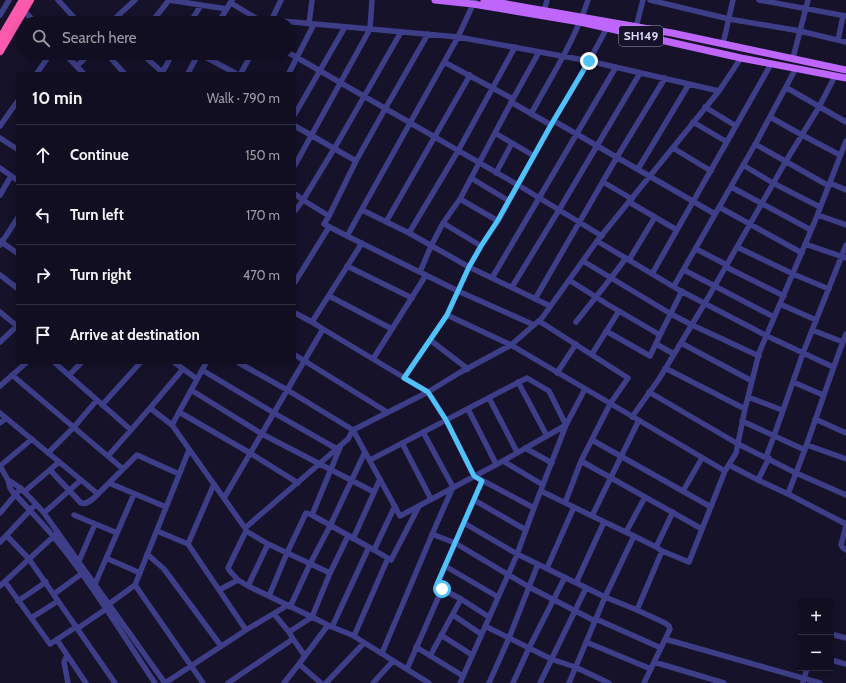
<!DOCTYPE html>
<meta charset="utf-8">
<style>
body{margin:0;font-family:Cabin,sans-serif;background:#191729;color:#f1f3f6}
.controls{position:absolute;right:12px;bottom:12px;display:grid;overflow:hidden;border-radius:0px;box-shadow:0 2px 10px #0003}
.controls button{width:36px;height:36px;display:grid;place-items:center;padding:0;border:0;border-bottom:1px solid #302e3e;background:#100e20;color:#f1f3f6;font:20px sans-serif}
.stop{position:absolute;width:12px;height:12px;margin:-9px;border:3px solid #4fc3f7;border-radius:50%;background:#fff}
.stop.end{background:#4fc3f7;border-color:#fff;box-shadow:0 1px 4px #0008}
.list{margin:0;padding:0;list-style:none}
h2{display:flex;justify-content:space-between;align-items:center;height:52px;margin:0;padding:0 16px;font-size:17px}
h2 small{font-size:13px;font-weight:400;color:#9c9ca5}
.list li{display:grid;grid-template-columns:26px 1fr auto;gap:12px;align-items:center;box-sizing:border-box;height:60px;padding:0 16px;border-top:1px solid #302e3e}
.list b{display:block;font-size:15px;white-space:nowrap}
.list em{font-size:13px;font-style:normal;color:#9c9ca5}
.icon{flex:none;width:22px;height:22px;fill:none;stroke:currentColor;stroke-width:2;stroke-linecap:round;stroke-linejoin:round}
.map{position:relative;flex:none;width:846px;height:683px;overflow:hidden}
.search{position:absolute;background:#100e20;box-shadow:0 2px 10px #0003;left:16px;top:16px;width:280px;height:44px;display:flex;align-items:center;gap:10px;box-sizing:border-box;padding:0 14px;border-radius:22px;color:#9c9ca5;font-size:15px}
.panel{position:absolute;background:#100e20;box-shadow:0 2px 10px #0003;left:16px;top:72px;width:280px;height:292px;border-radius:0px}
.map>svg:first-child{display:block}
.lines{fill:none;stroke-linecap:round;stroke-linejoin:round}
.minor{stroke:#3e3e88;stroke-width:5.5}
.major{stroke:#be66fb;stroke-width:7}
.highway{stroke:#fb5aad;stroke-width:8}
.route{stroke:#4fc3f7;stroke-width:5}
.labels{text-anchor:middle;stroke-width:4;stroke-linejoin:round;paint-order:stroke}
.shield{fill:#15122a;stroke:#a29fbe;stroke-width:1}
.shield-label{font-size:12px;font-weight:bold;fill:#dfdcfe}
</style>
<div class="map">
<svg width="846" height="683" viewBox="0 0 846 683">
<rect width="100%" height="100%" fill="#15122a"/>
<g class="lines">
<!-- minor -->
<path class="minor" d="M58,0L79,23
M169,0L227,9
M475,0L458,37L347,236L458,291L469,267L481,246L498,221L551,125L589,61L608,26
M650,0L729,19L800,31L846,42
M759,0L846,16
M231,3L264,23
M24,11L36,23
M544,11L547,0
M0,15L9,0
M271,20L458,37L589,61L719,91
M110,23L135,0
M151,23L169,0
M190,23L201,5
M218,23L232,0
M270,23L281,0
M309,24L312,0
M636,27L643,0
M838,40L843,16
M723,44L733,0
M64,53L83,73
M106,53L124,73
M141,53L162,72
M198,53L235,73
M289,53L518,185L602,236
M793,58L808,0
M444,62L513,99L539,52
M77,66L90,53
M37,73L51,53
M162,73L173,53
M188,73L199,53
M241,73L252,53
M289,73L314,24
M787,88L846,122
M511,102L551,125
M705,107L736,126
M295,114L345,27
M531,114C551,77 575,40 588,0
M770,117L802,135L840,155
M554,121L715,214
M693,122L727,142
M0,126L17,102
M295,126L356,161L329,216
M495,133L534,156
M0,138L17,149
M755,144L829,186
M673,148L711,171
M356,161L385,109L428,34
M295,165L370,29L372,0
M743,165L773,183L820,207
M0,168L17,180
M638,169L689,84
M496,173L512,143
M471,178L509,201
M603,182L632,199
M830,183L846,190
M731,187L811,230
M295,194L303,200L334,149L401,32
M0,195L11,176
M460,199L498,221
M629,202L677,230
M719,207L802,253
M362,210L409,233L458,151L515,47
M295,211L303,200L329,216L324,224L347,236
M818,215L846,225
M386,222L470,75
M443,223L481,246
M409,233L469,267L550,306
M0,241L17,253
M597,241L679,290L767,336L833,367
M805,244L846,258
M0,245L17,219
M737,247L793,274L829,289
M696,249L727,265
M629,260L655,217
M583,261L671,314L692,325L759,356
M347,266L412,298
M726,267L784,296
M684,270L774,317
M420,272L431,246L443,223L460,199L513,99
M652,274L771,64
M0,275L17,288
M492,278L539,198L616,67
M569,280L607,304L660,335L682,291
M295,282L329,227
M674,286L757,141L796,68
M512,287L559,210L640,73
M329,296L392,329
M535,299L617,157L665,78
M780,304L816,320
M0,312L17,326L0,342
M295,313L312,322
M447,315L511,345L725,471L736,453L745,409L759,353L815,221L846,141
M539,321L628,378L610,404L581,461L702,529
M576,322L611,278L626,258
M323,329L428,392L446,420L474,476L534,508L566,425L549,391L527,378C474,405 422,433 370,460
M812,330L843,342
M606,331L650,356L660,335
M430,340L468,369
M681,343L752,381
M656,344L674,354
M592,354L619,311
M295,355L387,412
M373,359L426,275
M55,363L131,430L150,408L172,425
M175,363L197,379
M206,363L172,425L245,528L246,531L268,544L330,573L312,617L332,627L352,635L429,683
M239,363L289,391L353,430L428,392L459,373L511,345L542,318L597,241L719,91L741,58
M665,368L745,409
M202,370L274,413L337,449
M557,373L576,344
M12,375L123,469L137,455L179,474
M69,375L81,363
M404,378L447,315L458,291L534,325
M518,382L547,436
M793,382L823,395
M0,386L26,363
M191,390L262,434L374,492
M649,392L738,444L796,473C814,427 828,380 846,334
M748,397L782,410
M489,398L517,452
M102,405L140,363
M150,408L183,369
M468,409L496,464
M179,412L250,453L298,483
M0,413L98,494L123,469
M632,417L659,379L705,303L786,161L819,107L835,76
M815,419L846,433
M742,421L805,450
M0,423L6,418
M592,440L711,507
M402,443L431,499
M341,445L312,515L374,550L395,506
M807,445L846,459
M525,448L552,463
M48,453L74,427L97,400
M108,456L131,430
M766,457L774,436L803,353L846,245
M769,458L758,480L788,494L844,523L846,526L841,545L843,548L846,550
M503,461L543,485
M729,465L758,480
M0,466L8,480L10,488L12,491C26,506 40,521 53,536C91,582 122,634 155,683
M0,466L32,439
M50,470L81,503C87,505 93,499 98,494
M8,480C23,488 33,501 44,513L165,683L246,630L188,544L157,531
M109,483L166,507
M541,491L592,516
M683,491L702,458
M24,492L59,462
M788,494L796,473L846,495
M224,498L323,329L312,322L362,243
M474,500L526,530
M565,503L581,461
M0,513L21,488
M44,513L81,480
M74,515L117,533
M464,523L517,554L605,597L634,536L656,547L662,551L689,562L725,471
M245,528L348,439L353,430L400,516L503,461L566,425L585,389
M626,532L645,497
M432,534L455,543L529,587L595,621
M7,536L29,559L115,683
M634,536L592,516L639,420
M353,539L380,479
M0,542L36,504
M188,544L214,484
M656,547L673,512
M374,550L391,560L419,506
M147,554L164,569L221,646
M106,558L140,573
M79,561L95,524
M445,566L498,597
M547,568L574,507
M330,573L348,536
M238,580L229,570L228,568L246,531
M5,582L50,644L76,627
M576,583L604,522
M95,584L134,494
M135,585L203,683
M0,586L55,535
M248,586L268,544
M442,589L461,599L489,617
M219,590L238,580L248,586L312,617
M54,594L84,572
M269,596L287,553L306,513L312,515
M18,601L46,582
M109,604L135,585L189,450
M290,607L310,564L330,526L365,452
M637,610L662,551
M274,614L289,632
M453,615L481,634
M31,618L58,601
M596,619L661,648
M485,626L551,659L575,667L609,683
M332,627L369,547
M78,628L109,607
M246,630L288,605
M831,634L846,638
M441,635L472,655
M354,636L388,558
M293,639L305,656
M665,639L820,683
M57,640L86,683
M586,642L651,669
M416,647L463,676
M382,653L437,523L453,487L423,432
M67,655L64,662L68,683
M430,656L461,599
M831,660L846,664
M654,662L724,683
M407,669L442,589L437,585L482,481
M228,683L293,639L289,632L312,617
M284,683L299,664
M321,683L299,664L328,625
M326,683L364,643
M373,683L393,661
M460,683L516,557L534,508
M489,683L509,638L538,564
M513,683L529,648L565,577
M540,683L586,588
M569,683L605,597L637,610L665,623L669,626L670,629L644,683
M803,683L807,668"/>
<!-- major -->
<path class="major" d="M435,0L473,4L580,22L741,58L846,78
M484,0L672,33L846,70"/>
<!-- highway -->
<path class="highway" d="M0,39L23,0
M0,51L30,0"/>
</g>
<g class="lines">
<!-- route -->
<path class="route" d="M442,589L437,584L482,481L474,476L446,420L428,392L404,378L447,315L469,267L481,246L498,220L551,125L589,61"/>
</g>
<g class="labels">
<!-- shield labels -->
<rect class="shield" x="619" y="26" width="44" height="20" rx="3"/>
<g class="shield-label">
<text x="641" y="40">SH149</text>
</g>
</g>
</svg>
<div class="controls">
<button>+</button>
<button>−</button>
</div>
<div class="stop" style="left:442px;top:589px"></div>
<div class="stop end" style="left:589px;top:61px"></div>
<div class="search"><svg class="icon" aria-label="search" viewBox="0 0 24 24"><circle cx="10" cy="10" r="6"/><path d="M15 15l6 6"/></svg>Search here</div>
<section class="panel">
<h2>10 min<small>Walk · 790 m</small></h2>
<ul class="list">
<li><svg class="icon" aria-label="ahead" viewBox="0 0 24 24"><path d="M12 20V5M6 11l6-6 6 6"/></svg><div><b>Continue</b></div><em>150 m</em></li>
<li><svg class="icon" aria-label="left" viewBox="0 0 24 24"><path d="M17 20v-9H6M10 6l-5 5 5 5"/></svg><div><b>Turn left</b></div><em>170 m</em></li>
<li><svg class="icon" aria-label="right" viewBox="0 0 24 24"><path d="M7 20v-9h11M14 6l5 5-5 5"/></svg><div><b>Turn right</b></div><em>470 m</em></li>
<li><svg class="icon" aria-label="arrive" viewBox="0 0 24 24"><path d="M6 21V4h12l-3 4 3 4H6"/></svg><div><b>Arrive at destination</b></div></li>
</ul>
</section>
</div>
